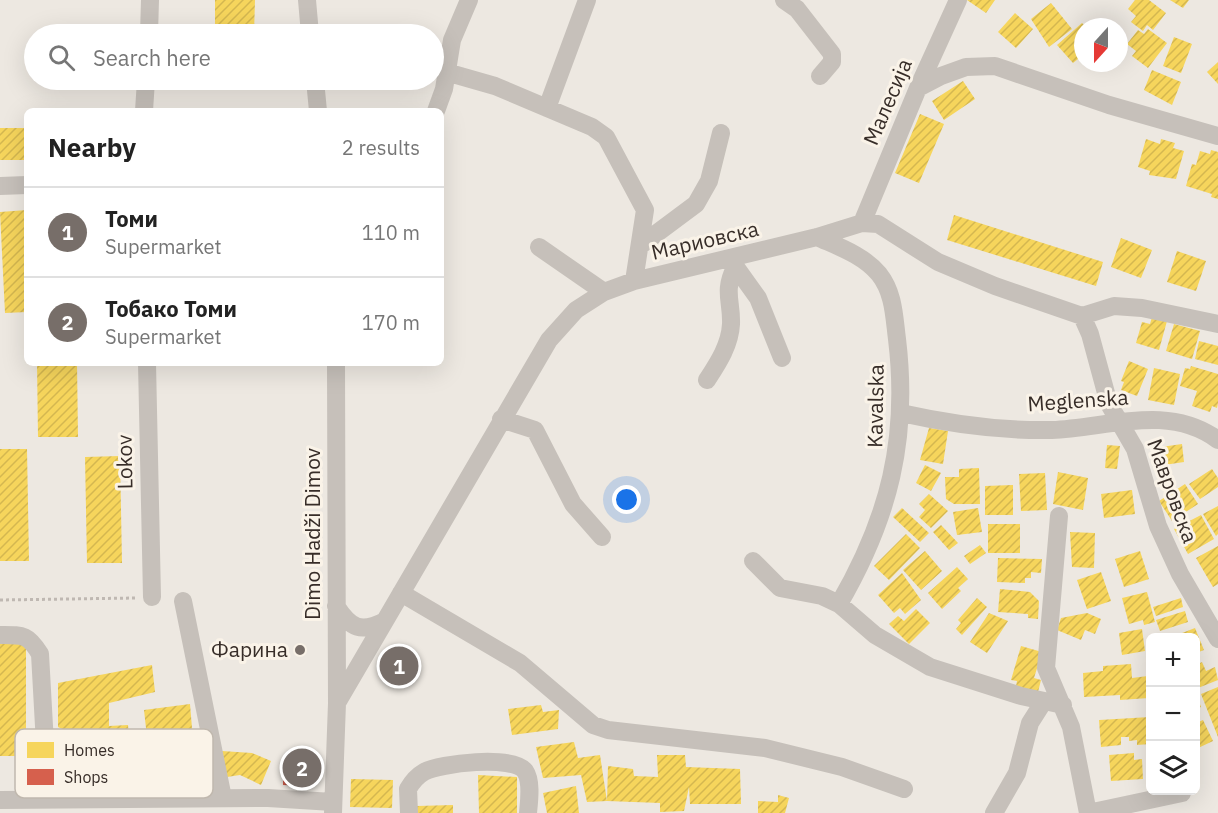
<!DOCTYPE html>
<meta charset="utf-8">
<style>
body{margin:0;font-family:"IBM Plex Sans",sans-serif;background:#f2f2f2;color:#222}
.controls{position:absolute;right:18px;bottom:18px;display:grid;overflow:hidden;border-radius:9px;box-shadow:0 6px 24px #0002}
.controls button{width:54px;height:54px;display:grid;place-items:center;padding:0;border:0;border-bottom:2px solid #e0e0e0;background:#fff;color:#222;font:30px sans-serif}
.compass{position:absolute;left:1074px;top:18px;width:54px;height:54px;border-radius:50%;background:#fff;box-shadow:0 6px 24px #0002;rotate:201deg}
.you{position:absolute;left:627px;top:500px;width:21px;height:21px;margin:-15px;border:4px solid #fff;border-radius:50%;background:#1a73e8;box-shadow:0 0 0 9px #1a73e833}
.badge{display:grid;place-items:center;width:39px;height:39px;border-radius:50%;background:#776e69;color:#fff;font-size:20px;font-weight:700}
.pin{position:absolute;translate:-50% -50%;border:3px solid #fff;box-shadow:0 2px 6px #0006}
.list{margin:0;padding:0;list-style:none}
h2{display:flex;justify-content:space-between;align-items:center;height:78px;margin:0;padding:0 24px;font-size:26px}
h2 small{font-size:20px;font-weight:400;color:#767676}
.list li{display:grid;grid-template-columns:39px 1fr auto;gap:18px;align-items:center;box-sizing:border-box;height:90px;padding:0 24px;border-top:2px solid #e0e0e0}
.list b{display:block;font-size:22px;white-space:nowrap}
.list p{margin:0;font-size:20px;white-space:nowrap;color:#767676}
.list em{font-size:20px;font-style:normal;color:#767676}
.icon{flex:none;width:33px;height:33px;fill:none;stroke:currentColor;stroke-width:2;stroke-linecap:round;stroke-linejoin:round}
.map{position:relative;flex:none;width:1218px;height:813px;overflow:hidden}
.search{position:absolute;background:#fff;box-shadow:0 6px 24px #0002;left:24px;top:24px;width:420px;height:66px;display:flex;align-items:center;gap:15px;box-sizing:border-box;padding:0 21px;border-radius:33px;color:#767676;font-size:22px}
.panel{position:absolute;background:#fff;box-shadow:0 6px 24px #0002;left:24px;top:108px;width:420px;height:258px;border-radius:9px}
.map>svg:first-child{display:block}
.homes{fill:url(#homes-hatch)}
.shops{fill:url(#shops-hatch)}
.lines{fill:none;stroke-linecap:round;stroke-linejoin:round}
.path{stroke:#bfb8b2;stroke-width:3;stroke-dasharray:3 3;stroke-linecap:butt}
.minor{stroke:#c6c0ba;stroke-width:18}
.poi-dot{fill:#776e69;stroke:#faf3e8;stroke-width:2}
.labels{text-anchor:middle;stroke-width:6;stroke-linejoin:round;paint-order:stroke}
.street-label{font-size:21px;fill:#372d28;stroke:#faf3e8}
.poi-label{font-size:21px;fill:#372d28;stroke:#faf3e8;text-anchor:end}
.key{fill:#faf3e8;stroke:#c0b8ae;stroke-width:1.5}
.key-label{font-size:16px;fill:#372d28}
</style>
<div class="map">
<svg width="1218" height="813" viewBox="0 0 1218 813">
<defs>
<pattern id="homes-hatch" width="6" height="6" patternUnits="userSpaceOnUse" patternTransform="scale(1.5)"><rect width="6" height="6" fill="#f6d55c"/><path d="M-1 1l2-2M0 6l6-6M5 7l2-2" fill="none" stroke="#d4b750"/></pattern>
<pattern id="shops-hatch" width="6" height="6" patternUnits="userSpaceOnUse" patternTransform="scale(1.5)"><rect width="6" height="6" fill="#d6604d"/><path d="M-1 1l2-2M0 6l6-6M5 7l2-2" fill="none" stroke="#ae5040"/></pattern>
</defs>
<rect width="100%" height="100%" fill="#ede8e1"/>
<!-- homes -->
<path class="homes" d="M215,0H255L254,34H215Z
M967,0H995L986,13Z
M1135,0H1149L1166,13L1153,30L1147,25L1143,31L1131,22L1136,16L1128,9Z
M1170,0H1189L1183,8Z
M1051,3L1072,29L1049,47L1031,19Z
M1015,13L1033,29L1016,48L998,32Z
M1082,23L1086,27H1083V55L1073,63L1057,45Z
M1148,29L1167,43L1148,68L1132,56L1136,51L1127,44L1138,30L1144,34Z
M1174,37L1192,44L1181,73L1163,66Z
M1218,62V84L1207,72Z
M1152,70L1181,82L1172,105L1144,90Z
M963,81L975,99L944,120L932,101Z
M920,114L944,124L919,183L895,173Z
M0,128H27V160H0Z
M1146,139L1160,144L1161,139L1175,143L1173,148L1184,151L1176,179L1149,175L1150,171L1138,167Z
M1211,150L1218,152V199L1211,197L1212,194L1186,186L1192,164L1196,165L1200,151L1210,154Z
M27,210V312L5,313L0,212Z
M954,215L1103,262L1096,286L947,240Z
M1121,238L1152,250L1141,278L1111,267Z
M1177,251L1206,261L1196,291L1167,282Z
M1152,317L1167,321L1159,350L1136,343L1142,322L1150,324Z
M1174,324L1200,331L1192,359L1166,351Z
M1199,341L1218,346V365L1195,359Z
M1129,361L1148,369L1137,396L1121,390L1124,382L1121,381Z
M37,363H77L78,437H38Z
M1191,366L1218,374V403L1217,408L1212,406L1210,412L1192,406L1197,391L1180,386L1185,368L1190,369Z
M1154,368L1180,374L1174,405L1148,400Z
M929,428L948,431L943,464L920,460Z
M1182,444L1184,462L1164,465L1161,447Z
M1107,445L1120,446L1117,469L1105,468Z
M0,449H27L29,561H0Z
M120,456L122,563H87L85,457Z
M925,465L941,473L931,491L916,483Z
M979,468L980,504H954L946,499L945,477H959V469Z
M1212,469L1218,478V487L1200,499L1189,484Z
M1058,472L1088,478L1083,510L1053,504Z
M1045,473L1047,510L1021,511L1019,474Z
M1185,484L1198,504L1172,521L1159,501Z
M1013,485V515H985V486Z
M1132,490L1135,514L1104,518L1101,494Z
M929,494L948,511L931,528L919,517L925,510L919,504Z
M1218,506V534L1216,536L1203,514Z
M902,508L929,533L920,542L893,517Z
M978,508L982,532L957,535L953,512Z
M1201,515L1214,539L1188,554L1174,529Z
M988,524H1020V553H988Z
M941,525L958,543L949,550L933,532Z
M1070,532L1095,533L1094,568L1072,567Z
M906,534L920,548L889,580L874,566Z
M980,545L986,553L970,564L964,556Z
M1218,546V584L1213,587L1196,558Z
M925,551L942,571L921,590L903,570Z
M1140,551L1149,579L1124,587L1115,559Z
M998,558L1042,559L1041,573L1031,572V578H1025V583L997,582Z
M957,567L968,579L958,588L961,591L942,609L928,593Z
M1101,572L1111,601L1087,609L1077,580Z
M902,573L921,600L905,614L900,608L894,613L878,595Z
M1000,589L1030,592L1039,601L1038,619L1028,618V614L998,612Z
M1147,592L1155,622L1144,625L1143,620L1129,624L1122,598Z
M977,598L987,607L962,635L956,629L961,623L958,620Z
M1181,598L1183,607L1156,616L1153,607Z
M916,609L930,623L909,644L889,624L898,616L904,621Z
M1185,611L1188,622L1160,631L1156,620Z
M989,613L1008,621L987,653L970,642Z
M1087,613L1101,619L1095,634L1085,630L1081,640L1057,630L1061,618Z
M1195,628L1204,650L1196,653V638L1177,635Z
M1142,629L1145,651L1122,655L1119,633Z
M0,644H26V756H0Z
M1021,646L1042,652L1034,678L1041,680L1038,692L1016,686L1017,681L1011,680Z
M1202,662L1206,671L1215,667L1218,680L1198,688L1196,665Z
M1131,664L1132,678L1148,676L1149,698L1120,700V695L1084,697L1083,673L1103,671V666Z
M152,665L155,692L109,703V726L128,725L132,769L104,771L88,777L82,763H63L62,729L58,727V683Z
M1218,687V737L1201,694Z
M1196,693L1201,707L1196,709Z
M190,704L196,776L151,773L144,710Z
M541,705L543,712L559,710L558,729L512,735L508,709Z
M1150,717V744L1137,745V740L1129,741V737H1121V745L1101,747L1099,720Z
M1203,720L1213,741L1196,749V723Z
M574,742L578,758L600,755L607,801L587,802L581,775L543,778L536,747Z
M222,751L252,753L271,761L261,785L240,775L227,777Z
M1134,753V760L1142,759L1143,779L1111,781L1109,755Z
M657,755H685L686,767L740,769L741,804H690L689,787L684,811L660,812V803L607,801L608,766L633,769L634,776L658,777Z
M478,775L517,777V813H479Z
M351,779L393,780L392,808L350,807Z
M576,786L579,813H547L543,793Z
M778,795L789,798L785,813H758V801L778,802Z
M453,805V813H417V806Z"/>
<!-- shops -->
<path class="shops" d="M283,764H307L305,786L283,785Z"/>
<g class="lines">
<!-- path -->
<path class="path" d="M0,600L135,598"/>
<!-- minor -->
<path class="minor" d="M307,0L310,34
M784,0L797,9L832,54V62L820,76
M149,34L150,0
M446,72L495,86L592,127L606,137L645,210L634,281
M315,80L318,111
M918,88L941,76L966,67L995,66L1109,105L1218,136
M547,108L587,0
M144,111L146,80
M436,111L444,89L452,40L469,0
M0,186L27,185
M862,223L918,88L958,0
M817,237C839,247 863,255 879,274C894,293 894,316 897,339C909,439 889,518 839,604
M641,245L696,204L709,181L721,133
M539,247L604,292
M730,259L758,298L782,358
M1082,316L1114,306L1142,308L1218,324
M147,363L152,597
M707,380C718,363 730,345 731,324C732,302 723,291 735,268
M901,413C950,424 1002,431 1052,430C1107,428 1168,403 1218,440
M501,419L535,430L573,504L602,537
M1059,516L1046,668L1071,727L1088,813
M753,561L780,588L822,596L839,604L875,635L930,667L1021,696L1063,705
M401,593L520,663L593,725L608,730L765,748L842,767L904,789
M183,601L223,798
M336,606C351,629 361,633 385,621
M0,635C23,635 28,634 40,654L48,798
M337,703L549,340L576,310L604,292L634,281L817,237L862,223L878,224L938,262L995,286L1082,316L1090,334L1109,404L1135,449L1158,526L1180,574L1218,639
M0,800L268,798L333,802
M333,813L337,703L336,363
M409,813L408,789C412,782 417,776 424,772C440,763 513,755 525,771C532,781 529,802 528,813
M994,813L1017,773L1030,723L1044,701
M1088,813L1182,793"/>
</g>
<!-- markers -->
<circle class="poi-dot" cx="300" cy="650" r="6"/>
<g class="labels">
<!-- street labels -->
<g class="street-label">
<text transform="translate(888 102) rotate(-67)" y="7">Малесија</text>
<text transform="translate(705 241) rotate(-13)" y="7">Мариовска</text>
<text transform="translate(1078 401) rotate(-4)" y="7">Meglenska</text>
<text transform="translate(876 406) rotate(-89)" y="7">Kavalska</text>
<text transform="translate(125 462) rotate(-91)" y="7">Lokov</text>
<text transform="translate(1172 491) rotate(70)" y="7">Мавровска</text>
<text transform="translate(313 534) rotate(-90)" y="7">Dimo Hadži Dimov</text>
</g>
<!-- poi labels -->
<g class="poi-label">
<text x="288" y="657">Фарина</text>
</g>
</g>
<!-- legend -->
<rect x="15" y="729" width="198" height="69" rx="9" class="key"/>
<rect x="27" y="742" width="27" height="16" fill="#f6d55c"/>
<rect x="27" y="769" width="27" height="16" fill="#d6604d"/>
<g class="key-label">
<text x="64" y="756">Homes</text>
<text x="64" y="783">Shops</text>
</g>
</svg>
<div class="controls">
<button>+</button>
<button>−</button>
<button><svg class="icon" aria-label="layers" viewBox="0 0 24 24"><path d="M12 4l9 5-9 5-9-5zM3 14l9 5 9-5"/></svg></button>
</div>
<svg class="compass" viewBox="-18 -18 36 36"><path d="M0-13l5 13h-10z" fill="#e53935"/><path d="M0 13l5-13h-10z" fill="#767676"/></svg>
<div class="you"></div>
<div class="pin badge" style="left:399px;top:666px">1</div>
<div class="pin badge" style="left:302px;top:768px">2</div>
<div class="search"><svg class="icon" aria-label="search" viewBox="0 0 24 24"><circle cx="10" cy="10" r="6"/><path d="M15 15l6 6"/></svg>Search here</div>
<section class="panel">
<h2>Nearby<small>2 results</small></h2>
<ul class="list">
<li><span class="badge">1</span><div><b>Томи</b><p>Supermarket</p></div><em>110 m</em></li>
<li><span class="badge">2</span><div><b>Тобако Томи</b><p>Supermarket</p></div><em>170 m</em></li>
</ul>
</section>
</div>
